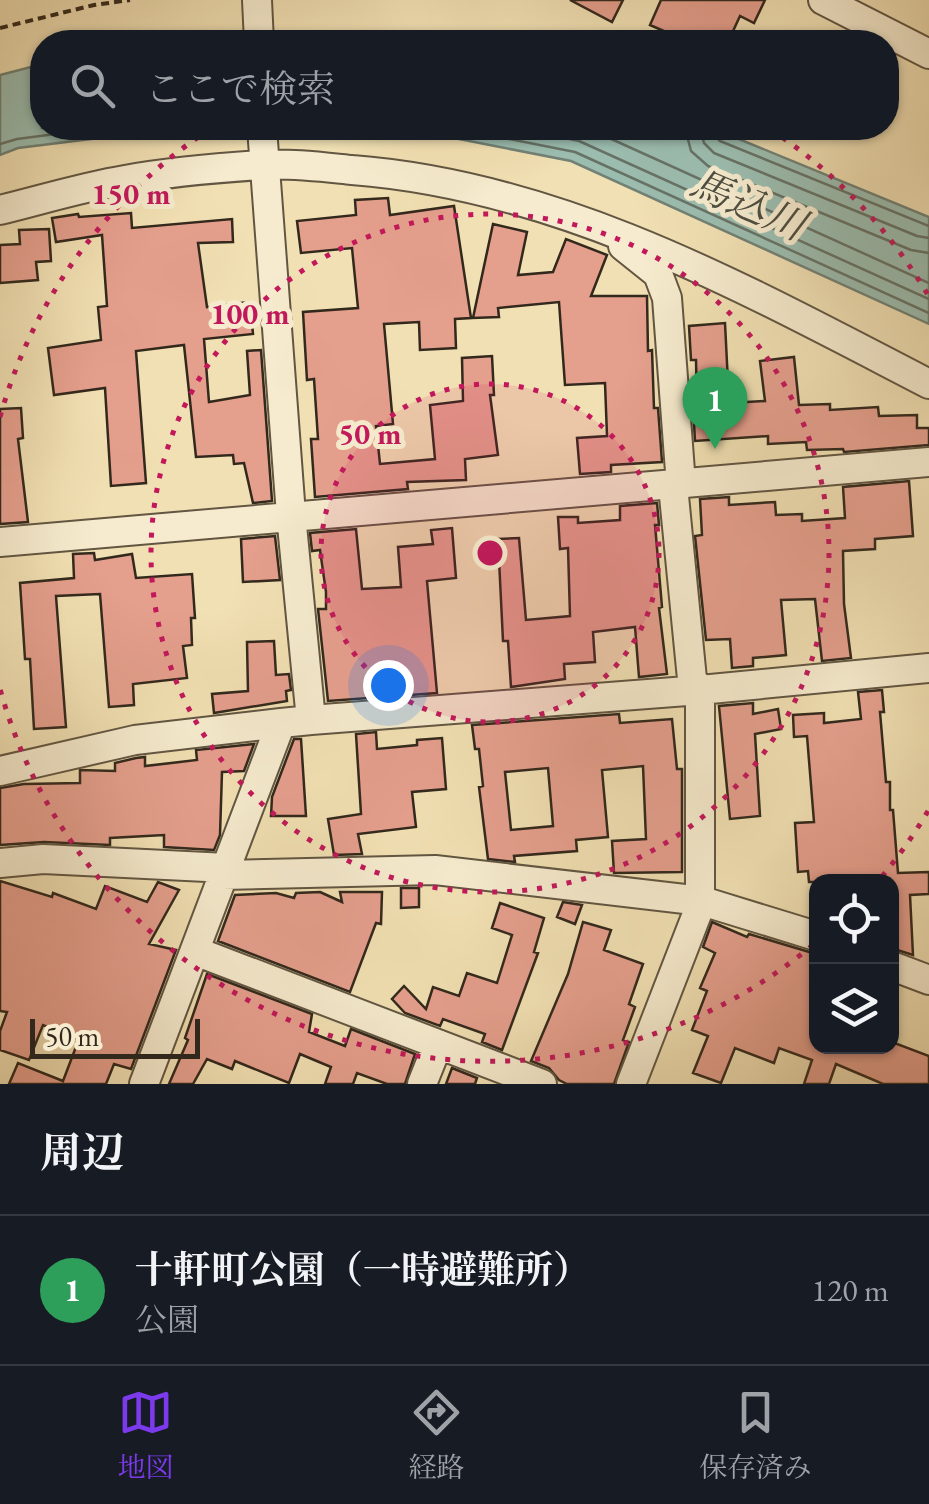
<!DOCTYPE html>
<html lang="ja">
<meta charset="utf-8">
<style>
body{margin:0;font-family:"EB Garamond","Noto Serif JP",serif;background:#242831;color:#f1f3f6}
.controls{position:absolute;right:30px;bottom:30px;display:grid;overflow:hidden;border-radius:20px;box-shadow:0 2px 8px #0004}
.controls button{width:90px;height:90px;display:grid;place-items:center;padding:0;border:0;border-bottom:2px solid #363941;background:#171b24;color:#f1f3f6;font:50px sans-serif}
.scale{position:absolute;left:30px;bottom:25px;width:170px;box-sizing:border-box;padding-left:10px;border:5px solid #32281c;border-top:0;font-size:28px;line-height:35px;white-space:nowrap;color:#32281c;-webkit-text-stroke:8px #f6ebce;paint-order:stroke}
.you{position:absolute;left:388px;top:685px;width:35px;height:35px;margin:-25px;border:8px solid #fff;border-radius:50%;background:#1a73e8;box-shadow:0 0 0 15px #1a73e833}
.badge{display:grid;place-items:center;width:65px;height:65px;border-radius:50%;background:#7c3aed;color:#fff;font-size:32px;font-weight:700}
.pin{position:absolute;translate:-50% -82px;filter:drop-shadow(0 2px 5px #0008)}
.pin::after{content:'';position:absolute;top:52px;width:35px;height:30px;background:inherit;clip-path:polygon(0 0,100% 0,50% 100%)}
.list{margin:0;padding:0;list-style:none}
h2{display:flex;justify-content:space-between;align-items:center;height:130px;margin:0;padding:0 40px;font-size:42px}
h2 small{font-size:32px;font-weight:400;color:#9ea1a6}
.list li{display:grid;grid-template-columns:65px 1fr auto;gap:30px;align-items:center;box-sizing:border-box;height:150px;padding:0 40px;border-top:2px solid #363941}
.list b{display:block;font-size:38px;white-space:nowrap}
.list p{margin:0;font-size:32px;white-space:nowrap;color:#9ea1a6}
.list em{font-size:32px;font-style:normal;color:#9ea1a6}
.icon{flex:none;width:55px;height:55px;fill:none;stroke:currentColor;stroke-width:2;stroke-linecap:round;stroke-linejoin:round}
.map{position:relative;flex:none;width:929px;height:1084px;overflow:hidden}
.search{position:absolute;background:#171b24;box-shadow:0 2px 8px #0004;left:30px;right:30px;top:30px;height:110px;display:flex;align-items:center;gap:25px;box-sizing:border-box;padding:0 35px;border-radius:40px;color:#9ea1a6;font-size:38px}
.sheet{height:280px;background:#171b24}
nav{display:flex;justify-content:space-around;align-items:center;box-sizing:border-box;height:140px;border-top:2px solid #363941;background:#171b24;font-size:28px;color:#9ea1a6}
nav a{display:grid;justify-items:center;gap:5px}
nav .on{color:#7c3aed}
.map>svg:first-child{display:block}
.water{fill:#9bbdb0;stroke:#718175;stroke-width:2.5}
.lines{fill:none;stroke-linecap:round;stroke-linejoin:round}
.shore{stroke:#667266;stroke-width:2.5}
.building{fill:#e59f8d;stroke:#32281c;stroke-width:2.5;fill-rule:evenodd}
.minor-casing{stroke:#625642;stroke-width:32}
.path{stroke:#32281c;stroke-width:4;stroke-dasharray:8 5;stroke-linecap:butt}
.minor{stroke:#f6ebce;stroke-width:28}
.ring{fill:none;stroke:#c2185b;stroke-width:5;stroke-dasharray:5 10}
.labels{text-anchor:middle;stroke-width:10;stroke-linejoin:round;paint-order:stroke}
.water-label{font-size:40px;font-style:italic;fill:#4c4d41;stroke:#f6ebce}
.centre{fill:#c2185b;stroke:#f6ebce;stroke-width:5}
.ring-label{font-size:30px;text-anchor:middle;font-weight:bold;fill:#c2185b;stroke:#f6ebce;stroke-width:10;stroke-linejoin:round;paint-order:stroke}
</style>
<div class="map">
<svg width="929" height="1084" viewBox="0 0 929 1084">
<rect width="100%" height="100%" fill="#f1e0b3"/>
<filter id="stains"><feTurbulence type="fractalNoise" baseFrequency=".002" numOctaves="4"/><feColorMatrix values="0 0 0 0 .2 0 0 0 0 .09 0 0 0 0 .02 0 0 0 .5 -.17"/></filter>
<radialGradient id="worn" r=".72"><stop offset=".6" stop-color="#630" stop-opacity="0"/><stop offset="1" stop-color="#630" stop-opacity=".3"/></radialGradient>
<!-- water -->
<path class="water" d="M292,32L412,42H211Z
M42,64V128H180L18,148L0,155V75Z
M403,128H712L929,217V324L571,161Z"/>
<g class="lines">
<!-- shore -->
<path class="shore" d="M453,128L575,152L929,313
M517,128L579,141L929,299
M587,128L929,283
M685,128L691,151L708,166L911,250L929,253
M700,128L704,143L714,153L917,236L929,238
M713,128L714,135L720,141L929,226
M0,144L17,139L102,128"/>
</g>
<!-- building -->
<path class="building" d="M570,0H623L612,22Z
M661,0H765L754,23L740,16L728,42H689L650,25Z
M388,198L390,215L454,206L471,318L455,319L456,348L420,350L419,322L384,324L393,424L376,426L380,464L435,459L430,405L463,401L462,358L492,356L494,395H490L498,455L465,459L466,480L407,482L408,489L315,497L311,439H318L314,379L307,380L303,312L358,308L352,248L301,253L297,221L356,215L355,200Z
M131,213L132,228L232,219L233,242L198,243L207,307L250,302L253,334L204,339L209,402L250,395L247,351L261,350L272,501L253,503L244,463L234,464L233,455L196,457L184,345L136,351L146,483L111,486L105,388L54,395L48,348L101,340L98,307L107,306L102,235L56,242L52,218L78,214L79,217Z
M493,224L527,232L518,275L553,272L566,239L607,255L591,296H647L648,351L652,350L654,408H658L662,462L611,465V472L580,474L577,438L607,436L605,383L565,385L559,302L498,308L499,317L473,318Z
M49,229L51,261L36,262L38,280L0,283V245L20,244L19,230Z
M725,323L729,403L765,401L760,361L794,357L799,405L830,404V410L878,407L879,416L917,415V428H929V445L844,452L843,449L807,450L806,442L768,444V436L695,441L693,405H697L696,360H691L689,326Z
M21,408L23,438L18,439L28,522L0,524V409Z
M909,481L913,536L875,539V549L843,551L844,604L851,658L822,661L815,599L781,600L786,655L753,658V666L732,668L730,639L706,640L695,536L702,535L700,499L729,497V505L775,502L776,515L802,514V521L845,518L843,487Z
M657,503L659,525H655L662,607L659,608L667,674L639,677L635,627L593,632L595,662L564,664L565,679L511,687L508,641H503L498,539L519,538L526,620L570,616L568,548L560,549L558,517H578V523L620,520V506Z
M452,528L456,578L427,581L437,693L328,701L318,609H326V592L320,550L312,551L310,533L356,529L362,589L401,587L398,547L433,544L431,530Z
M275,536L280,580L243,582L241,539Z
M94,553L95,560L132,554L136,578L192,574L195,618H191L192,645L183,646L187,678L133,684L134,705L109,707L100,594L56,596L66,727L34,729L30,659H25L20,583L74,578L73,554Z
M274,641L276,675L289,674L291,690L286,691L287,701L214,713L212,694L248,691L247,642Z
M882,690L884,712H880L886,782H890V810H893L898,873L929,872V894L910,895L913,955L894,949L892,882H809L808,871L798,872L795,823L814,822L807,736L794,737L793,715L824,713V723L861,719L858,692Z
M753,703V714L778,709L781,729L755,734L760,816L730,819L719,706Z
M619,714L620,723L672,719L677,769H682V872L614,873L612,841L646,839L643,766L602,770L608,837L576,840L577,851L514,856L515,862L488,859L479,787L483,786L479,749H475L472,725ZM548,768L553,826L511,830L505,772Z
M376,732L377,749L417,745V740L442,738L446,789L412,792L416,827L358,834L362,854L334,855L328,819L361,814L356,734Z
M294,739H301L306,816H271L272,797Z
M254,744L244,771L222,772L220,835L214,850L164,847V835L110,838V845L44,842L0,845V788L24,784L80,783V770L115,771V763L136,758L145,757V766L197,760L196,750Z
M0,881L52,897L53,893L96,909L105,886L147,902L158,882L179,890L149,944L176,950L131,1069L114,1064L106,1084H9L18,1063L63,1081L79,1039L43,1025L29,1060L0,1050V1031L7,1012L0,1011Z
M401,888H419V907L401,908Z
M320,892L342,902L340,892H382L381,924L376,923L350,992L218,941L235,895L276,893L294,898L296,893Z
M563,902L582,905L575,924L557,917Z
M500,903L544,918L534,952L538,953L502,1050L482,1042L485,1034L443,1019L440,1026L405,1013L392,999L404,986L426,1009L433,987L459,996L467,973L497,983L512,935L492,928Z
M583,922L611,930L604,950L643,964L629,1004L635,1007L623,1040L629,1042L614,1084H567L559,1080L549,1068L531,1061L568,974Z
M712,922L747,937L749,934L816,954V967L813,968L816,969V1046H892V1042L929,1056V1084H883L836,1064L829,1084H804L812,1060L779,1048L774,1063L735,1048L721,1083L693,1073L708,1036L692,1030L707,991L700,988L715,953L703,947Z
M207,974L312,1014L309,1032L345,1046L351,1029L415,1054L405,1084H387L357,1073L353,1084H325L331,1067L300,1054L289,1083L235,1061L232,1069L207,1059L193,1084H169L188,1040L185,1038Z
M452,1068L477,1078L475,1084H446Z"/>
<g class="lines">
<!-- minor casing -->
<g class="minor-casing">
<path id="minor" d="M257,0L259,42
M823,0L929,54
M0,210C41,200 83,187 125,180C169,172 216,168 261,165C290,163 322,167 352,170C562,186 745,289 929,384
M623,246L658,274L667,298L681,485
M673,486L692,679L700,690V890L695,901
M0,542L929,462
M311,720L700,690L929,668
M0,771L135,740L281,723
M0,863L43,859L227,868
M223,875L435,870L702,901L816,936
M195,951L542,1084
M892,966L929,980
M144,1084L281,723L311,720L291,515L262,128
M422,1084L438,1044
M631,1084L702,901"/>
</g>
<!-- path -->
<path class="path" d="M0,28L94,5L130,0"/>
<!-- minor -->
<use href="#minor" class="minor"/>
</g>
<!-- distance rings -->
<circle cx="490" cy="553" r="169" fill="#c2185b" fill-opacity=".12"/>
<g class="ring">
<circle cx="490" cy="553" r="169"/>
<circle cx="490" cy="553" r="339"/>
<path d="M928 811A508 508 0 0 1 879 880M813 945A508 508 0 0 1 0 689M0 417A508 508 0 0 1 210 129M770 129A508 508 0 0 1 928 295"/>
</g>
<g class="labels">
<!-- water labels -->
<g class="water-label">
<text transform="translate(748 204) rotate(23)" y="14">馬込川</text>
</g>
</g>
<circle cx="490" cy="553" r="15" class="centre"/>
<g class="ring-label">
<text x="131" y="204">150 m</text>
<text x="250" y="324">100 m</text>
<text x="370" y="444">50 m</text>
</g>
<rect width="100%" height="100%" filter="url(#stains)"/>
<rect width="100%" height="100%" fill="url(#worn)"/>
</svg>
<div class="controls">
<button><svg class="icon" aria-label="locate" viewBox="0 0 24 24"><circle cx="12" cy="12" r="6"/><path d="M12 2v4M12 18v4M2 12h4M18 12h4"/></svg></button>
<button><svg class="icon" aria-label="layers" viewBox="0 0 24 24"><path d="M12 4l9 5-9 5-9-5zM3 14l9 5 9-5"/></svg></button>
</div>
<div class="scale">50 m</div>
<div class="you"></div>
<div class="pin badge" style="left:715px;top:449px;background:#2e9e5b">1</div>
<div class="search"><svg class="icon" aria-label="search" viewBox="0 0 24 24"><circle cx="10" cy="10" r="6"/><path d="M15 15l6 6"/></svg>ここで検索</div>
</div>
<section class="sheet">
<h2>周辺<small></small></h2>
<ul class="list">
<li><span class="badge" style="background:#2e9e5b">1</span><div><b>十軒町公園（一時避難所）</b><p>公園</p></div><em>120 m</em></li>
</ul>
</section>
<nav>
<a class="on"><svg class="icon" aria-label="map" viewBox="0 0 24 24"><path d="M3 6l6-2 6 2 6-2v14l-6 2-6-2-6 2zM9 4v14M15 6v14"/></svg>地図</a>
<a><svg class="icon" aria-label="directions" viewBox="0 0 24 24"><path d="M12 3l9 9-9 9-9-9zM9 14v-3h6M13 9l2 2-2 2"/></svg>経路</a>
<a><svg class="icon" aria-label="saved" viewBox="0 0 24 24"><path d="M7 4h10v16l-5-4-5 4z"/></svg>保存済み</a>
</nav>
